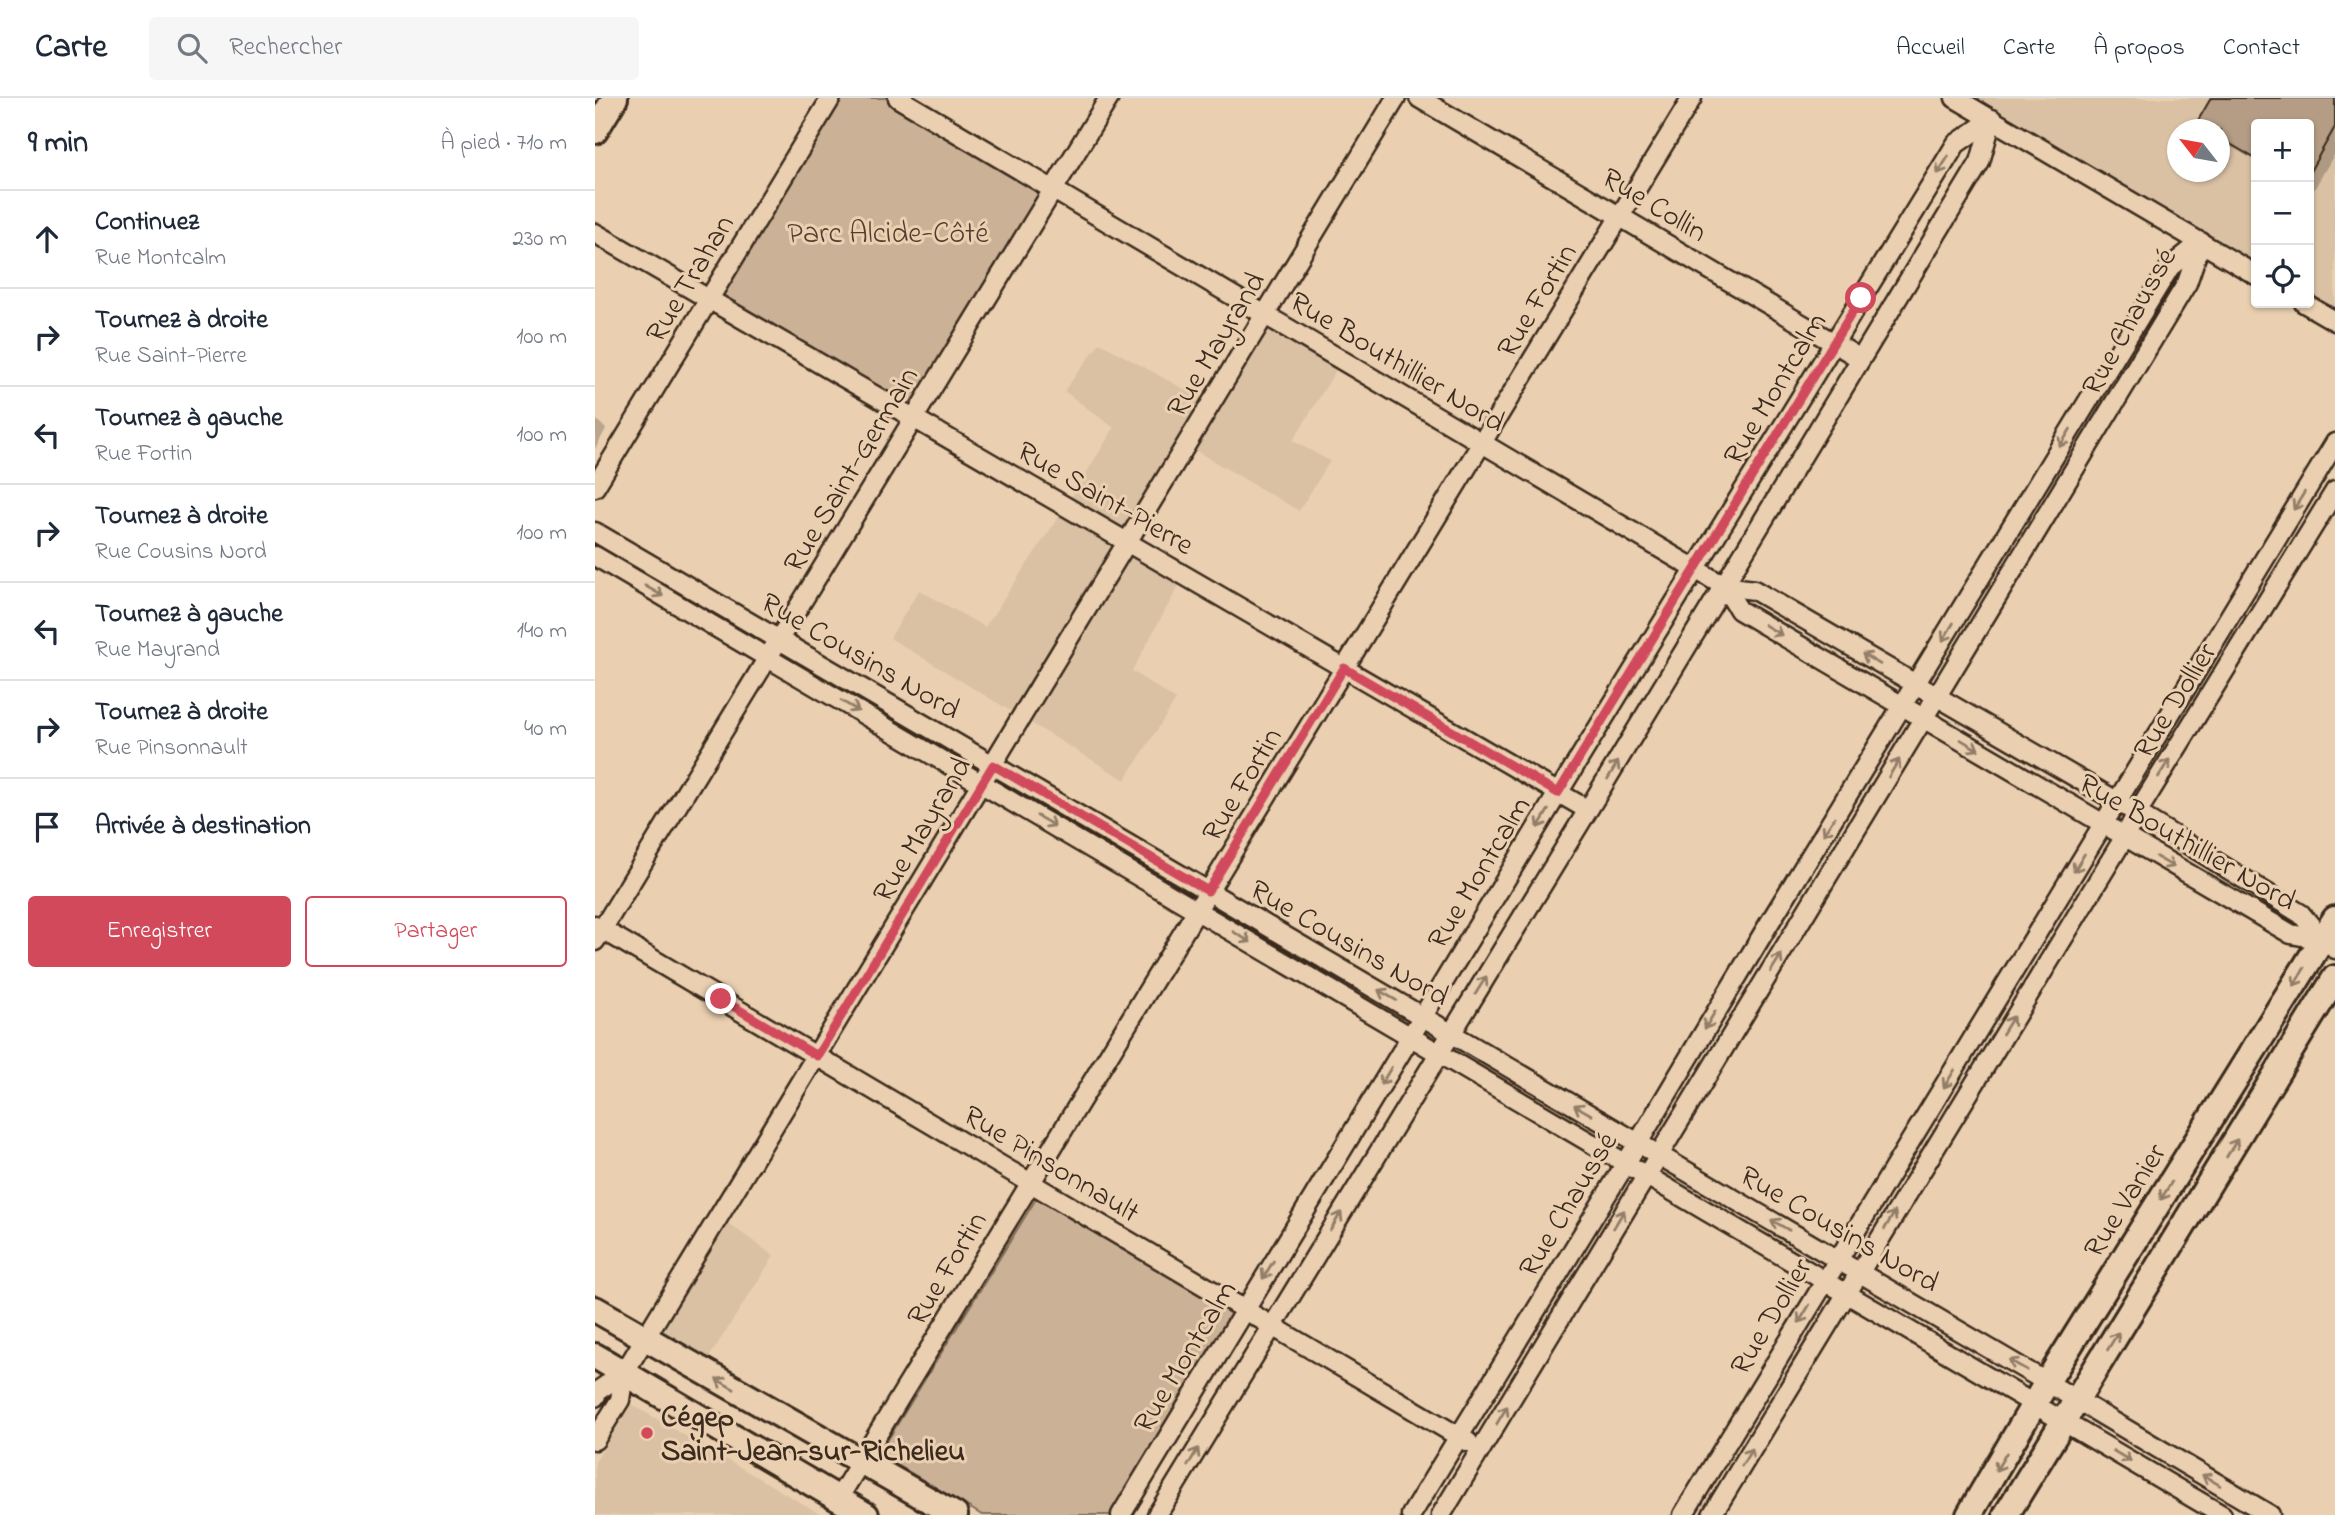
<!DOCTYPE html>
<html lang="fr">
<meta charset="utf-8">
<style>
body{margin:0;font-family:"Indie Flower",sans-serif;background:#f6f6f7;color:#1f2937}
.controls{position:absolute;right:21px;top:21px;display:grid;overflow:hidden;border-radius:7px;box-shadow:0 2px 5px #0004}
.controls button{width:63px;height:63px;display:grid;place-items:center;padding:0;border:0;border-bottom:2px solid #e0e1e3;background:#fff;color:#1f2937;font:35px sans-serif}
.compass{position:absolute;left:1572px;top:21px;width:63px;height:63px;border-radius:50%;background:#fff;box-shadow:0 2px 5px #0004;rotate:301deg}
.stop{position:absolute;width:21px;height:21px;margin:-16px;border:5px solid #d1495b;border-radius:50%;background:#fff}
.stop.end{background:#d1495b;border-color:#fff;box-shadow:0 2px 7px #0008}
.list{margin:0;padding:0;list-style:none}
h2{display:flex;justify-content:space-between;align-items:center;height:91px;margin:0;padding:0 28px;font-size:30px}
h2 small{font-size:23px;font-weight:400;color:#747a83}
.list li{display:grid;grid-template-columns:46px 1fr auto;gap:21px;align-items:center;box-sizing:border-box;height:98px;padding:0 28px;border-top:2px solid #e0e1e3}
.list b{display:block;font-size:26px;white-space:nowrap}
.list p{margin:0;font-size:23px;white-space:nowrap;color:#747a83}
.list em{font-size:23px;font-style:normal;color:#747a83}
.actions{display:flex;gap:14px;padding:21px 28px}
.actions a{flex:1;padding:16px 0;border:2px solid #d1495b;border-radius:7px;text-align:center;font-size:24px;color:#d1495b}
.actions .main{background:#d1495b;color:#fff}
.icon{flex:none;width:38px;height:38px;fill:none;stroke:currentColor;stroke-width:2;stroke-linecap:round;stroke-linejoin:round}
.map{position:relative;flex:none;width:1740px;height:1417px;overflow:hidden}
header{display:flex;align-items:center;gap:42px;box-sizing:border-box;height:98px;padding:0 35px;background:#fff;border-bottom:2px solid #e0e1e3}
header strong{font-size:33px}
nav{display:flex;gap:38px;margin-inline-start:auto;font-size:24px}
.search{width:490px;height:63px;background:#f6f6f7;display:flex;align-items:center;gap:18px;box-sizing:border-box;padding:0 24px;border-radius:7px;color:#747a83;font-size:26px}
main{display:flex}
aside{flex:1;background:#fff}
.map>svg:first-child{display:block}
.built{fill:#dac1a4;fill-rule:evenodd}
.green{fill:#cbb297;stroke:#836e5a;stroke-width:2}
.shadow{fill:#0003}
.building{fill:#b49d84;stroke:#3b2a1e;stroke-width:2}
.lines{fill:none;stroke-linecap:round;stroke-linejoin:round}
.street-casing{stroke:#3b2a1e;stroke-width:23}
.secondary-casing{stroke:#3b2a1e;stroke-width:30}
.street{stroke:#ead0b1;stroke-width:18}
.secondary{stroke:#ead0b1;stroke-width:24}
.oneway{stroke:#927d68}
.route{stroke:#d1495b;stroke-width:9}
.poi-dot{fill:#d1495b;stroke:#ead0b1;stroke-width:2.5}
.labels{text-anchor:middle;stroke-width:6;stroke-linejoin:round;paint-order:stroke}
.street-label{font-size:30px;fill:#3b2a1e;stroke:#ead0b1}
.park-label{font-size:30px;fill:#513e30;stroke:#ead0b1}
.poi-label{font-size:30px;font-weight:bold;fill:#3b2a1e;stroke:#ead0b1;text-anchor:start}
</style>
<header>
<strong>Carte</strong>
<div class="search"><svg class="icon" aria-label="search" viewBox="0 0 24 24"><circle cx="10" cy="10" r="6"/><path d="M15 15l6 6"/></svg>Rechercher</div>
<nav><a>Accueil</a><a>Carte</a><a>À propos</a><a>Contact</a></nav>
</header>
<main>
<aside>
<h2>9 min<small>À pied · 710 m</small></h2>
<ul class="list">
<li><svg class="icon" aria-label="ahead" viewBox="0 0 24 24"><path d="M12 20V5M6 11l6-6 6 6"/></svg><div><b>Continuez</b><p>Rue Montcalm</p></div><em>230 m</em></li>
<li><svg class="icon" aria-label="right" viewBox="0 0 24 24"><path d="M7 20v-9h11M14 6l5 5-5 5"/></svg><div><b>Tournez à droite</b><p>Rue Saint-Pierre</p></div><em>100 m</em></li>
<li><svg class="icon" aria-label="left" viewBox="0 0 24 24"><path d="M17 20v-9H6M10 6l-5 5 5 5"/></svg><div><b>Tournez à gauche</b><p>Rue Fortin</p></div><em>100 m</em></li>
<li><svg class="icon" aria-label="right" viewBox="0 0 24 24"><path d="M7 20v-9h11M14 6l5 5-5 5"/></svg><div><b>Tournez à droite</b><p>Rue Cousins Nord</p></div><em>100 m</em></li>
<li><svg class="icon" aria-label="left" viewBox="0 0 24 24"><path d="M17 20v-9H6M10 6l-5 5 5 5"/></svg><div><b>Tournez à gauche</b><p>Rue Mayrand</p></div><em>140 m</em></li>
<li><svg class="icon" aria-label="right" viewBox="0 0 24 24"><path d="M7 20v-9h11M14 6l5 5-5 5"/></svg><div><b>Tournez à droite</b><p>Rue Pinsonnault</p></div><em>40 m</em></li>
<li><svg class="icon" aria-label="arrive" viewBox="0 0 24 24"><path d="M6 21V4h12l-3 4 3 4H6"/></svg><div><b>Arrivée à destination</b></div></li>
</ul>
<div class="actions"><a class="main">Enregistrer</a><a>Partager</a></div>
</aside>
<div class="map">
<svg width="1740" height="1417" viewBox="0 0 1740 1417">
<rect width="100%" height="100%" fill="#ead0b1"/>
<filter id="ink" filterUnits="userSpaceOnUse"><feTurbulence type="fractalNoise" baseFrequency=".0143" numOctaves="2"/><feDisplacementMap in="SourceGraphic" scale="14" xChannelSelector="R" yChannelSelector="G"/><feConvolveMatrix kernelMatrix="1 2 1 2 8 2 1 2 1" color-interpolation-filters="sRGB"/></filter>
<g filter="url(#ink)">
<!-- built -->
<path class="built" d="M1360,0H1740V223L1714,205V26H1661V177ZM1582,32H1624V74H1582Z
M670,217L747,262L698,343L735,363L704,413L586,344L533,444L594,469L537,573L581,602L530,682L295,540L324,492L390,529L471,408L519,330L469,293L505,245L616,306Z
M124,1119L179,1158L106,1272L51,1240Z
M36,1306L227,1417H0V1364Z"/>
<!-- green -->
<path class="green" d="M236,0H303L458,91L319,320L114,201Z
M444,1096L641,1212L518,1417H387L284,1356Z"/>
<!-- shadow -->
<path class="shadow" d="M1618,0H1740V55L1717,95L1714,94V26H1661V63L1624,42V32H1609L1603,26Z
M0,320L11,331L0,351Z"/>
<!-- building -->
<path class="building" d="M1616,0H1740V29L1714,75V26H1661V61L1625,40V32H1610L1601,26Z"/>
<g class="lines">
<!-- street casing -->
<g class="street-casing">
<path id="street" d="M303,0L1129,488L1159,492L1542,715L1706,816L1728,842L1740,851
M824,0L1266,261
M1360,0L1661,177
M0,135L993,712
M1709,205L1740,223
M0,389L236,0
M0,434L1482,1302L1675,1417
M0,458L1627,1417
M1129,488L1144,512L1696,836L1728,842
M0,827L873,1344
M0,843L514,0
M0,1299L4,1292L29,1275
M0,1342L25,1302L29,1275L801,0
M243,1401L1097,0
M526,1417L963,695L1361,46L1397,21
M562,1417L993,712L1385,64L1397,21
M816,1417L1031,1065L1175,824L1575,169L1606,144
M846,1417L1592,185L1606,144
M1088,1417L1740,345
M1117,1417L1529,740L1542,715L1740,393"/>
</g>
<!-- secondary casing -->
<g class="secondary-casing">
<path id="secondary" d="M0,33L20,0
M0,1211L360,1417
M0,1258L271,1417
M1374,1417L1452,1284L1740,821
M1411,1417L1740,880"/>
</g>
<!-- street -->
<use href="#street" class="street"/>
<!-- secondary -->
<use href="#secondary" class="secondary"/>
</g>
<!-- one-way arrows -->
<defs><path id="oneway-shaft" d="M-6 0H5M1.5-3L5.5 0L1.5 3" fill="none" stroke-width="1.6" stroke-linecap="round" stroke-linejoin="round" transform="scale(1.75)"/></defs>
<g class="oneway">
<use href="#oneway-shaft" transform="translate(1348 67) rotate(122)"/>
<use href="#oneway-shaft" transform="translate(1470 340) rotate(122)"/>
<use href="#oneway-shaft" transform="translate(1704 403) rotate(122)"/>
<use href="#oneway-shaft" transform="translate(59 493) rotate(30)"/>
<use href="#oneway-shaft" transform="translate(1178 532) rotate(31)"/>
<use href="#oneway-shaft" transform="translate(1353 534) rotate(121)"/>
<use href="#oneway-shaft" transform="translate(1276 561) rotate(-149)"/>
<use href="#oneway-shaft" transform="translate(255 608) rotate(31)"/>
<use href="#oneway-shaft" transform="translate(1375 647) rotate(31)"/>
<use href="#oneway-shaft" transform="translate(1299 670) rotate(-59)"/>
<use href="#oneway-shaft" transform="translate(1569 670) rotate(-58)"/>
<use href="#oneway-shaft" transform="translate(1018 672) rotate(-59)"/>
<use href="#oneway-shaft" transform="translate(948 721) rotate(121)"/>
<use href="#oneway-shaft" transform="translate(451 723) rotate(30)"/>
<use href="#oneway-shaft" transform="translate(1234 728) rotate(122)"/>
<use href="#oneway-shaft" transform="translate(1570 764) rotate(30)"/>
<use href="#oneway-shaft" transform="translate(1484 765) rotate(121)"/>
<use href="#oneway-shaft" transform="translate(647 839) rotate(31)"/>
<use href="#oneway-shaft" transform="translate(1181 865) rotate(-58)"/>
<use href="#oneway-shaft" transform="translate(1704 879) rotate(122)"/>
<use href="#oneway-shaft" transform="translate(886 887) rotate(-58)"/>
<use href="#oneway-shaft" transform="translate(792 897) rotate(-150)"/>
<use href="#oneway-shaft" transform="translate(1115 922) rotate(121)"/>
<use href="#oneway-shaft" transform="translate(1413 927) rotate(-58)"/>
<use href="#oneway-shaft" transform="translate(791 978) rotate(121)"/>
<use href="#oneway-shaft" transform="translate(1354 981) rotate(122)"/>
<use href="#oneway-shaft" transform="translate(988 1012) rotate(-150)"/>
<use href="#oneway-shaft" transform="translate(1637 1050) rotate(-59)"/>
<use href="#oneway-shaft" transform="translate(1571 1093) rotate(122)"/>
<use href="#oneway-shaft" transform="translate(1024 1121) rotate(-59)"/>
<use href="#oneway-shaft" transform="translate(1295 1122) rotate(-59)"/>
<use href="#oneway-shaft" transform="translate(741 1123) rotate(-59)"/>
<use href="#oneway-shaft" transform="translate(1185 1127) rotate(-150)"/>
<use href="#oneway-shaft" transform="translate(673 1172) rotate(121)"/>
<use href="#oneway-shaft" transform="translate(1209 1216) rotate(121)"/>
<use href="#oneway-shaft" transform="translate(1518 1243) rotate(-58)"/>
<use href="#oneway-shaft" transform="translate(1423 1267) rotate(-150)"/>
<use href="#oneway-shaft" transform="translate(130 1286) rotate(-150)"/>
<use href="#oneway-shaft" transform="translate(907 1317) rotate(-59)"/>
<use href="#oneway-shaft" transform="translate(1527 1358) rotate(31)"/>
<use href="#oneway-shaft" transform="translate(598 1359) rotate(-59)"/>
<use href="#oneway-shaft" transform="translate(1152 1359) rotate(-59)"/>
<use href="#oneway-shaft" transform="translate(1406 1364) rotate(121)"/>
<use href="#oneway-shaft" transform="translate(1616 1382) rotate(-149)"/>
</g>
</g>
<g class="lines" filter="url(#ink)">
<!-- route -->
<path class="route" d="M126,901L222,958L398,667L613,793L749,570L963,695L1266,200"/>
</g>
<!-- markers -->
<circle class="poi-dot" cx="52" cy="1335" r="7"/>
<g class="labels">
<!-- street labels -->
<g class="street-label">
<text transform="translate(1060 106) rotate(31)" y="10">Rue Collin</text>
<text transform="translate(94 180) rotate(-59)" y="10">Rue Trahan</text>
<text transform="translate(941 202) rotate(-59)" y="10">Rue Fortin</text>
<text transform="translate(1533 223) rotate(-61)" y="10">Rue Chaussé</text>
<text transform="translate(620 246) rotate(-59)" y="10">Rue Mayrand</text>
<text transform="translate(803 263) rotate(31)" y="10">Rue Bouthillier Nord</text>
<text transform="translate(1179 290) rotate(-59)" y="10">Rue Montcalm</text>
<text transform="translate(255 371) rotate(-59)" y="10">Rue Saint-Germain</text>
<text transform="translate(511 399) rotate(30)" y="10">Rue Saint-Pierre</text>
<text transform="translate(266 557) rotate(30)" y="10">Rue Cousins Nord</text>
<text transform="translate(1579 602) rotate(-58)" y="10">Rue Dollier</text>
<text transform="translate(646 686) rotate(-59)" y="10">Rue Fortin</text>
<text transform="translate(326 731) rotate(-59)" y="10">Rue Mayrand</text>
<text transform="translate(1593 743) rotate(30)" y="10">Rue Bouthillier Nord</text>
<text transform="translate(883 774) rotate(-59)" y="10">Rue Montcalm</text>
<text transform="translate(755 844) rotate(30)" y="10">Rue Cousins Nord</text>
<text transform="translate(457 1065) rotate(31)" y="10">Rue Pinsonnault</text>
<text transform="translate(1529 1102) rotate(-58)" y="10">Rue Vanier</text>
<text transform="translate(972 1106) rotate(-59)" y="10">Rue Chaussé</text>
<text transform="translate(1245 1130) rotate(30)" y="10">Rue Cousins Nord</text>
<text transform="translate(351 1170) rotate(-59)" y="10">Rue Fortin</text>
<text transform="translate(1175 1218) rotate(-59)" y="10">Rue Dollier</text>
<text transform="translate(589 1258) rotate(-59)" y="10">Rue Montcalm</text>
</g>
<!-- park labels -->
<g class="park-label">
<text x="293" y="144">Parc Alcide-Côté</text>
</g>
<!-- poi labels -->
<g class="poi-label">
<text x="66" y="1328">Cégep<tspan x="66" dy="34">Saint-Jean-sur-Richelieu</tspan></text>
</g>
</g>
</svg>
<div class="controls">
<button>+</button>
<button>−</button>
<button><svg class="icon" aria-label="locate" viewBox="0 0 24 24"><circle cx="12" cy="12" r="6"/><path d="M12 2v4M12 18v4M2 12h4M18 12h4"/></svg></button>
</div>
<svg class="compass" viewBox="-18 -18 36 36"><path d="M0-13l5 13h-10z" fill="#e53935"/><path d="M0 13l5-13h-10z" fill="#747a83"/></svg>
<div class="stop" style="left:1266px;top:200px"></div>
<div class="stop end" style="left:126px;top:901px"></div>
</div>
</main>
